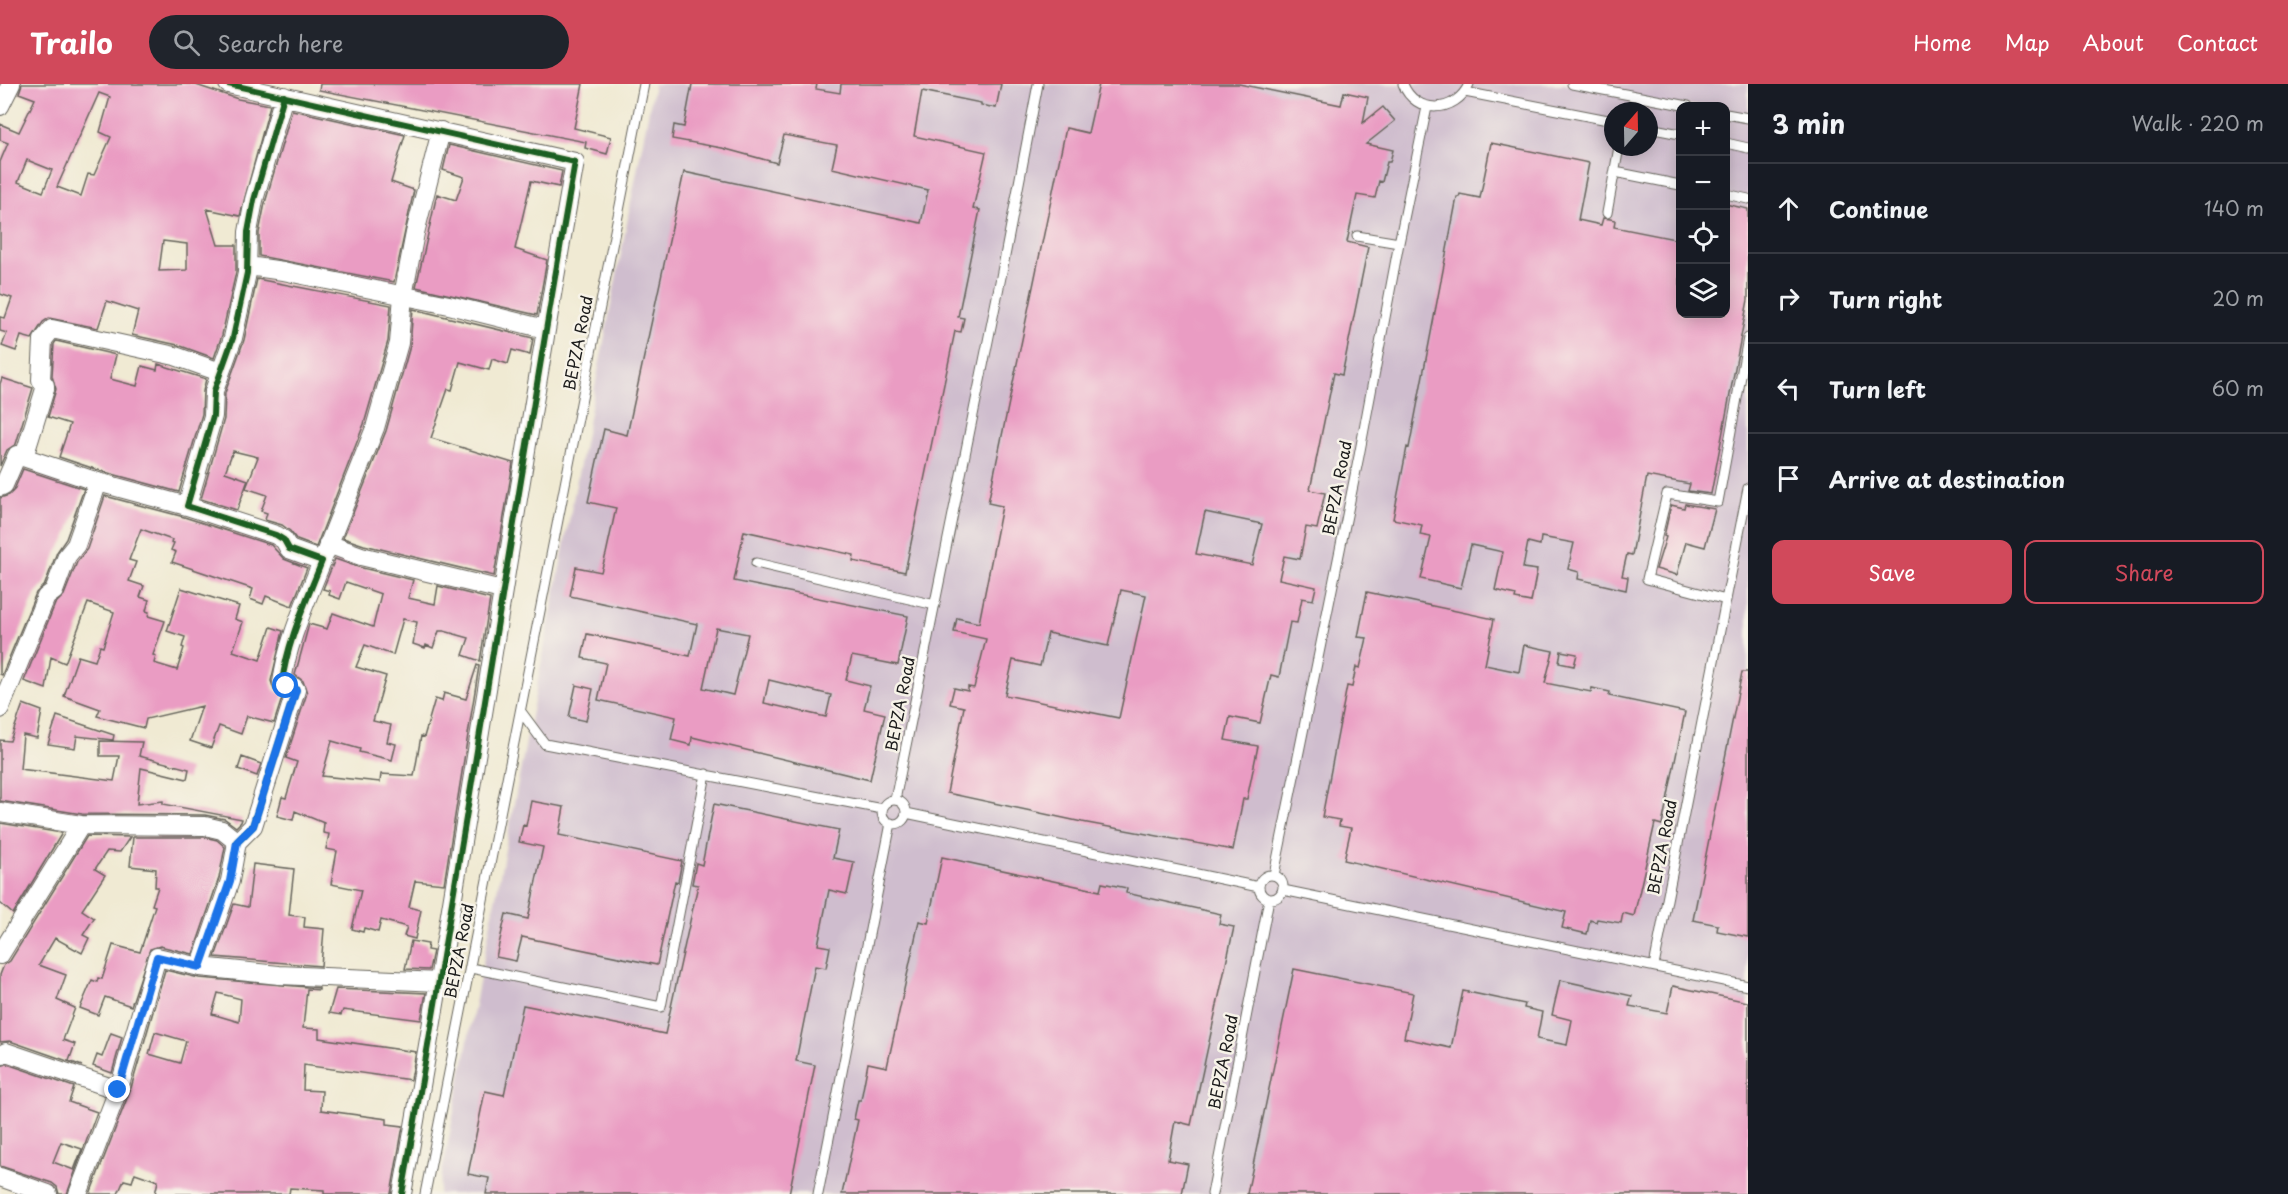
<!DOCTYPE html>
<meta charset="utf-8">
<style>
body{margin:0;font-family:"Playpen Sans",sans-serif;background:#20242c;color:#f1f3f6}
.controls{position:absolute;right:18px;top:18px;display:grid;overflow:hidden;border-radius:12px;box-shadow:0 3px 15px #0003}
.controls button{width:54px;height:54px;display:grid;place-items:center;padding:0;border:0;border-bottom:2px solid #363941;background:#171b24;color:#f1f3f6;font:30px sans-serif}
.compass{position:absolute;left:1604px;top:18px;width:54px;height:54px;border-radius:50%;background:#171b24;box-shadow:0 3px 15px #0003;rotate:20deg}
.stop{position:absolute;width:18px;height:18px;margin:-14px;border:4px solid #1a73e8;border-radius:50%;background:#fff}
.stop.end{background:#1a73e8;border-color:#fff;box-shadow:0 2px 6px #0008}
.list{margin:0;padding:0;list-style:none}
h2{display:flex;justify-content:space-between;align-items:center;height:78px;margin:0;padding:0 24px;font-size:26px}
h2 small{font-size:20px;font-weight:400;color:#9ea1a6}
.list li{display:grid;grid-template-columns:39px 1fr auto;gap:18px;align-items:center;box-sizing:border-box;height:90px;padding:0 24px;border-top:2px solid #363941}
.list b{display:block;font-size:22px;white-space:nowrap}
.list em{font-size:20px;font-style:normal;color:#9ea1a6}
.actions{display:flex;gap:12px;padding:18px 24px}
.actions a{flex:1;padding:14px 0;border:2px solid #d1495b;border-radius:12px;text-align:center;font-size:21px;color:#d1495b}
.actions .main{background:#d1495b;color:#fff}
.icon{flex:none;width:33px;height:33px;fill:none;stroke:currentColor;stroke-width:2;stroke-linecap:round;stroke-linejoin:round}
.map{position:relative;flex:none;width:1748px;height:1110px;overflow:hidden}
header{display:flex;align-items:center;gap:36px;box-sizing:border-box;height:84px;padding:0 30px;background:#d1495b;color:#fff}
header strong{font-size:28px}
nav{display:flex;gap:33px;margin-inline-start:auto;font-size:21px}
.search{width:420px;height:54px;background:#20242c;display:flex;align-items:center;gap:15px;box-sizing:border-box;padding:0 21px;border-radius:33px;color:#9ea1a6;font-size:22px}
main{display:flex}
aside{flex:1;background:#171b24}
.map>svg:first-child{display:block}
.industrial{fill:#cfbdce;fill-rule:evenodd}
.building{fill:#ea9cc3;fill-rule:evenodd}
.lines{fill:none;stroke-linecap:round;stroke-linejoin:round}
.lane-casing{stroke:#66645c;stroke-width:11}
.street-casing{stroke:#66645c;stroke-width:20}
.lane{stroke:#fff;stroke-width:9}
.street{stroke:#fff;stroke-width:18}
.cycleway-casing{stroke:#f7f3e8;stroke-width:10}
.cycleway{stroke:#1b5e20;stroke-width:6}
.route{stroke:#1a73e8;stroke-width:8}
.labels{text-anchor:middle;stroke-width:5;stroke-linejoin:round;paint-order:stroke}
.street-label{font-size:16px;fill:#1c1c1c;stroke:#f7f3e8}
</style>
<header>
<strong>Trailo</strong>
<div class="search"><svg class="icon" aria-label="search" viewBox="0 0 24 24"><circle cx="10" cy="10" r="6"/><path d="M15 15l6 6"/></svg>Search here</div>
<nav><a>Home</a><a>Map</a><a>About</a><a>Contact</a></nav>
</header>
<main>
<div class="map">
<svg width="1748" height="1110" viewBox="0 0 1748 1110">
<rect width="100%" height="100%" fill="#f7f3e8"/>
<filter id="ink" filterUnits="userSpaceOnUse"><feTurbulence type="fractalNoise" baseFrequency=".0167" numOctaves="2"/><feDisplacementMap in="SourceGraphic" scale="12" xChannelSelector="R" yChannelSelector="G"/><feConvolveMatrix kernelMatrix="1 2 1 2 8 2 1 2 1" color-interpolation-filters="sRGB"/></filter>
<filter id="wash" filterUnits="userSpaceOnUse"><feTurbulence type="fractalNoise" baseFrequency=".008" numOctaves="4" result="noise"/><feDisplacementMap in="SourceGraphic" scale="24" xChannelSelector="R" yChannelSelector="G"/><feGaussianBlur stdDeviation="1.35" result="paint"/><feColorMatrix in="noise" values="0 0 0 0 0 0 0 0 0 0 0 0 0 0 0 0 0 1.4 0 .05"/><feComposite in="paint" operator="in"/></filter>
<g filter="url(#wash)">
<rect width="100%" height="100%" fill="#f0ead3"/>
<!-- industrial -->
<path class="industrial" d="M654,0H1748V1110H438ZM1680,22H1726V230H1680ZM1613,27H1649V63H1613Z"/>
<g id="blocks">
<!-- building -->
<path class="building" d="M22,0H193L238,15L270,21L240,132L207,125L218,161H236V188L222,251L214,274L178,261L132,251L138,227L107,217L98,244L49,234L43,238L32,255L21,252L16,267L2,262L7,249L0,247V233L5,234L12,214L0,210V78L8,59L0,56V40L19,48L35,15L19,9ZM99,9L110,13L100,48L111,53L94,91L88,90L81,112L57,103ZM27,76L52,86L43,108L18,98ZM163,157L187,160V186L159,187Z
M320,0H583L574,44L611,53L607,70L585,64L586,58L319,6Z
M692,0H817L816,5L840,9L841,0H1001L996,24L981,21V19L922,7L914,52L986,68L973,125L980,126L958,233L964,234L961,248L955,247L905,488L853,477L854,471L744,447L734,497L908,532L898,581L852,572L846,596L870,602L864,625L885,630L870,696L692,653L691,661L671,656L676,633L598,616L606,579L582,574L587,550L690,572L697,540L570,512L576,483L601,488L606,470L616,424L588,418L604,345L627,351L684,88L921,139L928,106L832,84L837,61L784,51L777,79L722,64L672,55L674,41L684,43ZM716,544L748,550L733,611L703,604ZM769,596L831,611L826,633L764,619Z
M1099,0H1239L1341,21L1344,8L1368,13L1363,39L1383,23L1395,37L1366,60L1393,66L1390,78H1387L1382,98L1379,97L1375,114L1357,111L1347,158L1368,163L1342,291L1334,289L1310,406L1325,409L1317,445L1306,443L1300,475L1284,472L1279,495L1316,503L1313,516L1302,514L1297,539L1290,538L1279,593L1271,591L1260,639L1230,633L1225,656L1258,662L1247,715H1243L1233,766L1082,738L947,709L964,623L950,620L954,604L968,607V603L974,604L986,555L954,548L957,534L979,539L1002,422L988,419L1066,44L1088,49ZM1205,428L1262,440L1252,481L1196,470ZM1121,506L1146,511L1119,634L1005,611L1013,576L1040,582L1048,549L1108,562Z
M292,26L405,51L391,98L414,106L394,198L259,172V149L265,119Z
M1491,59L1589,79L1578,136L1601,141L1603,134L1610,135L1615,136L1614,143L1680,156V230H1725V120L1748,125V216L1711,410L1688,407L1690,400L1647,392L1632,471L1627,470L1622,492L1628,493L1626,506L1578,495L1579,488L1568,485L1574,459L1541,453L1540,461L1528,458L1523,484L1537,486L1531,518L1515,515L1516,511L1495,506L1503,468L1471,461L1461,504L1421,495L1431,453L1420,451L1422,441L1393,435L1407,363L1409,364L1457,113H1459L1460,110L1480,114Z
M449,61L562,87L559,103L531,97L515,165L547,176L537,231L416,203L437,110L456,116L464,93L443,86Z
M257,195L391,221L388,257L364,340L316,463L297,456L290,447L282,441L265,436L267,429L261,427L267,411L246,404L258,373L233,367L225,388L248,396L237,426L201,415L224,335L225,309L244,256Z
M413,225L533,254L530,271L512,266L508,280L492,275L489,286L460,278L452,306L448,305L431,354L513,379L494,492L364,461L343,454L386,347L410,262Z
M56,257L116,271L110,295L137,302L142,282L157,286L158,280L206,295L203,307L202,330L179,408L101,387L59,373L70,340L48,333L56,305L52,292L54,260Z
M2,294L33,304L16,360L7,366L0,382V300Z
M23,385L84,405L66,455L57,468L45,500L36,509L2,591L0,590V414L9,411L14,406Z
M105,412L184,433L271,461L284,475L307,484L292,522L266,512L263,520L250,515L253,505L172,478L176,468L171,466L174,459L171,458L172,456L141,445L129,476L136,478L129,497L144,502L140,513L149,516L146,527L149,528L148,532L165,537L153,571L156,572L154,579L177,586L184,564L182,563L185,553L167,547L181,504L239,522L235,535L243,538L233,567L260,576L271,543L283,547L271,597L274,606L283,611L274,639L247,632L241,650L219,642L211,664L190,657L202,622L146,635L144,644L97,632L100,625L64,612L78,572L95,577L100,562L103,563L114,528L88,519L65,579L51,573L46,605L24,597L55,520L64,511L77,478L87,465Z
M1685,420L1715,425L1705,463L1686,458L1677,491L1656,485L1666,453L1664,452L1671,421L1684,424Z
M335,475L358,483L413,496L408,514L435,520L438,502L490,515L480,577L463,571L469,554L444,547H439L433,564L426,561L425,564L413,560L417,538L403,535L393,571L365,561L356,583L386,592L373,637L391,641L387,658L396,660L392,676L359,668L360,665L332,657L322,692L380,698L381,690L414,692L421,652L424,653L435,615L442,617L444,609L466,615L477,581L479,582L444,800L415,797L409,823L421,826L415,855L404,852L407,843L381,836L378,848L364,844L363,848L352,845L361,806L331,800L337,767L326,765L329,750L323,749L324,739L295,727L293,736L277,732L282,713L286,714L297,678L286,674L307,609L303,597L295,591L309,540L327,545L333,529L373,543L381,510L346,498L340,515L329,511L330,507L323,505Z
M1367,508L1494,535L1485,581L1519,588L1524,561L1553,567L1545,599L1591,608L1592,604L1610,608L1609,612L1685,628L1662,741L1655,739L1634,832L1623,829L1621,839L1597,835L1596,838L1590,836L1587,850L1562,844L1566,828L1344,776L1351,744L1339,742L1340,736L1322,733L1347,602L1352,603L1356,583L1360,584L1367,554L1358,553Z
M1561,567L1577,570L1574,582L1559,579Z
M1742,588H1748V853L1717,847L1718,841L1693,836Z
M576,601L593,605L586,637L569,633Z
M23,620L42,627L37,654L23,651L20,685L114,697L119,672H100V657L142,658L139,672L189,685L187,695L141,684L137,720L163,717V720L242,735L241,738L236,743L225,735L205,731L82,730L0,717V656L10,657Z
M57,632L114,651L113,656L77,652L75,664L48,660Z
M242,673L261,680L257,692L238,685Z
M531,717L564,723L559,751L682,777L678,798L675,797L657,881L522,853L516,877L496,873L506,830L528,835L543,763L519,758L523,741L526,742Z
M714,720L839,746L833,774L854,778L847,810L829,806L818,861L830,863L826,884L815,882L796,977L815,981L789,1110H486L489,1094L468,1090L485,1007L504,1011L523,921L665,950L698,801L692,800L696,779L702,781Z
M0,739L62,749L13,830L0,819Z
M87,752L130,753L120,768L107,767L95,785L105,791L82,826L94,834L83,851L89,854L82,869L55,854L39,881L66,891L57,916L75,924L63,956L75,960L69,977L82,982L10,957L0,958V891L4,881L10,877Z
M133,753H204L217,756L225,763L219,794L193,870L160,862L150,865L131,922L105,913L98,931L80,924L92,896L97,898L98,894L102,895L113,861L140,868L155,822L152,821L158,803H155L156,785L130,782Z
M942,773L1100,807L1102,799L1127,804L1126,809L1221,830L1219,840L1234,843L1191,1041L1175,1037L1168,1076L1188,1080L1182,1110H842L858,1036L854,1035L858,1016H861L868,979L887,983L919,837L928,839Z
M253,780L294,785L289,831L305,833L304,843L324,845L321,882L215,873L234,820L248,823Z
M411,857L428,860L427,866L433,867L429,886L405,885Z
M1294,885L1413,909L1404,954L1451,964L1463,907L1525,920L1524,924L1542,928L1537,955L1567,961L1572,936L1552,931L1560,896L1632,912L1629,922L1667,929L1673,902L1748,918V1110H1247Z
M165,886L199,894L319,904V906L307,905L303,944L319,945V954L416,968L411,996L304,981L303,1006L322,1007L321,1026L387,1035V1040L403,1042L391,1110H324V1106L290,1104L289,1110H155L158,1097L135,1089L132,1098L124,1096L118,1110H90L131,1004ZM218,909L241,915L239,938L212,930ZM155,948L186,957L180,979L149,970Z
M336,905L426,909L421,936L343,926L341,931L329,929Z
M111,949L122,953L112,989L93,982L97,971L102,973Z
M7,980L74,1003L69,1018L97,1028L67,1110H59L57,1103L52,1099L0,1082V982ZM61,1058L82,1065L74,1086L53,1078Z"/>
</g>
</g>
<g filter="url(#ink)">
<use href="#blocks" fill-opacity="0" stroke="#66645c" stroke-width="1.5"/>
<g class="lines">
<!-- lane casing -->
<g class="lane-casing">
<path id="lane" d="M1403,0C1415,31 1456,30 1469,0
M1572,0L1688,22
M1465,8L1613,37
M1726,30L1748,34
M1649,44L1680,50
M1726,59L1748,64
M1615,88L1680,101
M1726,110L1748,115
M1607,129L1619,63
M1357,152L1399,159
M756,479L935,521
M1726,516L1647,495L1667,410L1718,418L1748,254
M522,629L545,660L882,725
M895,716L1001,193L1038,0
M882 728a12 12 0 1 1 24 0a12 12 0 1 1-24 0Z
M906,729L1259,803
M1259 803a12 12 0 1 1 24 0a12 12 0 1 1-24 0Z
M1274,791L1359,372L1399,159L1427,23
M1283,806L1748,902
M1654,882L1748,404
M471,884L661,923L706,690
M425,1110L644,0
M818,1110L891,739
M1212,1110L1269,815"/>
</g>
<!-- street casing -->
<g class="street-casing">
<path id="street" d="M228,0L575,78C514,421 464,766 402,1110
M0,22L11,0
M248,182L283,187L449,221L545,245
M24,373L45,305V301L41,296L43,256L52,245L175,272L220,288
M0,403L4,401L17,371L98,398
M328,460L361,472L502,506
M322,477L375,344L399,259L403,212L415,149L441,47
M0,625L46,513L54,507L67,472L76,461L98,398L187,422
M0,728L81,741L205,742L222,746L237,758L230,797L200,883L279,891L440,898
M237,758L253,742L296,606L294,603L282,599C287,557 307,516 322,477L289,465L284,456L276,451L187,422L213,332L214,307L233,254L247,189L248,148L254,116L284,12
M0,871L81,741
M0,971L6,968L118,1006
M0,1093L48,1110
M78,1110L120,1001L157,873L200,883"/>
</g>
<!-- lane -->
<use href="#lane" class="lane"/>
<!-- street -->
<use href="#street" class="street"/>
<!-- cycleway casing -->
<g class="cycleway-casing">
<path id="cycleway" d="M228,0L575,78C514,421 464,766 402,1110
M237,758L253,742L296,606L294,603L282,599C287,557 307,516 322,477L289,465L284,456L276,451L187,422L213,332L214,307L233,254L247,189L248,148L254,116L284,12"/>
</g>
<!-- cycleway -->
<use href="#cycleway" class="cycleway"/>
</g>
</g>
<g class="lines" filter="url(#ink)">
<!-- route -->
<path class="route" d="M118,1006L157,873L200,883L230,797L237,758L253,742L296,606L294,603L286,602"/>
</g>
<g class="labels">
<!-- street labels -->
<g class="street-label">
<text transform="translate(578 259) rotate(-79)" y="6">BEPZA Road</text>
<text transform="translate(1337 404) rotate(-79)" y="6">BEPZA Road</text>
<text transform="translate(900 620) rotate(-79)" y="6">BEPZA Road</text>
<text transform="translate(1662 763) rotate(-79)" y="6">BEPZA Road</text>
<text transform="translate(459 867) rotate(-79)" y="6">BEPZA Road</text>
<text transform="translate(1223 978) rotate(-79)" y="6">BEPZA Road</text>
</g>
</g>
</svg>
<div class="controls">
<button>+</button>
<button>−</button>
<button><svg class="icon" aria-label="locate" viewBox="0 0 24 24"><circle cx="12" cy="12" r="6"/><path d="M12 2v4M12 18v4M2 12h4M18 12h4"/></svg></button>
<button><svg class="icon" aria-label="layers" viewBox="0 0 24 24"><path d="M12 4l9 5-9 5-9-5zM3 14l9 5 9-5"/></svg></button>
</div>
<svg class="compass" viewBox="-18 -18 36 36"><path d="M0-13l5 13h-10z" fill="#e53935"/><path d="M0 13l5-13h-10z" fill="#9ea1a6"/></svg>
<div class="stop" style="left:286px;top:602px"></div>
<div class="stop end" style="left:118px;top:1006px"></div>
</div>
<aside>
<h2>3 min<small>Walk · 220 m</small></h2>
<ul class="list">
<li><svg class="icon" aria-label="ahead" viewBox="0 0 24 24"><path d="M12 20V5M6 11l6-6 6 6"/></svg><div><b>Continue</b></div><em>140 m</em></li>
<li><svg class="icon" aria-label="right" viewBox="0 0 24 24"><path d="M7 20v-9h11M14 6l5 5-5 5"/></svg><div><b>Turn right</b></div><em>20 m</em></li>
<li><svg class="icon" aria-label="left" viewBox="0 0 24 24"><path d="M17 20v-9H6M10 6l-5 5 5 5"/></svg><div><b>Turn left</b></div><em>60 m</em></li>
<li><svg class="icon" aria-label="arrive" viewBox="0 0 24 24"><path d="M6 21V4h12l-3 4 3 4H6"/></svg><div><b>Arrive at destination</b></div></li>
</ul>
<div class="actions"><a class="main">Save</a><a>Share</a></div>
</aside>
</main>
